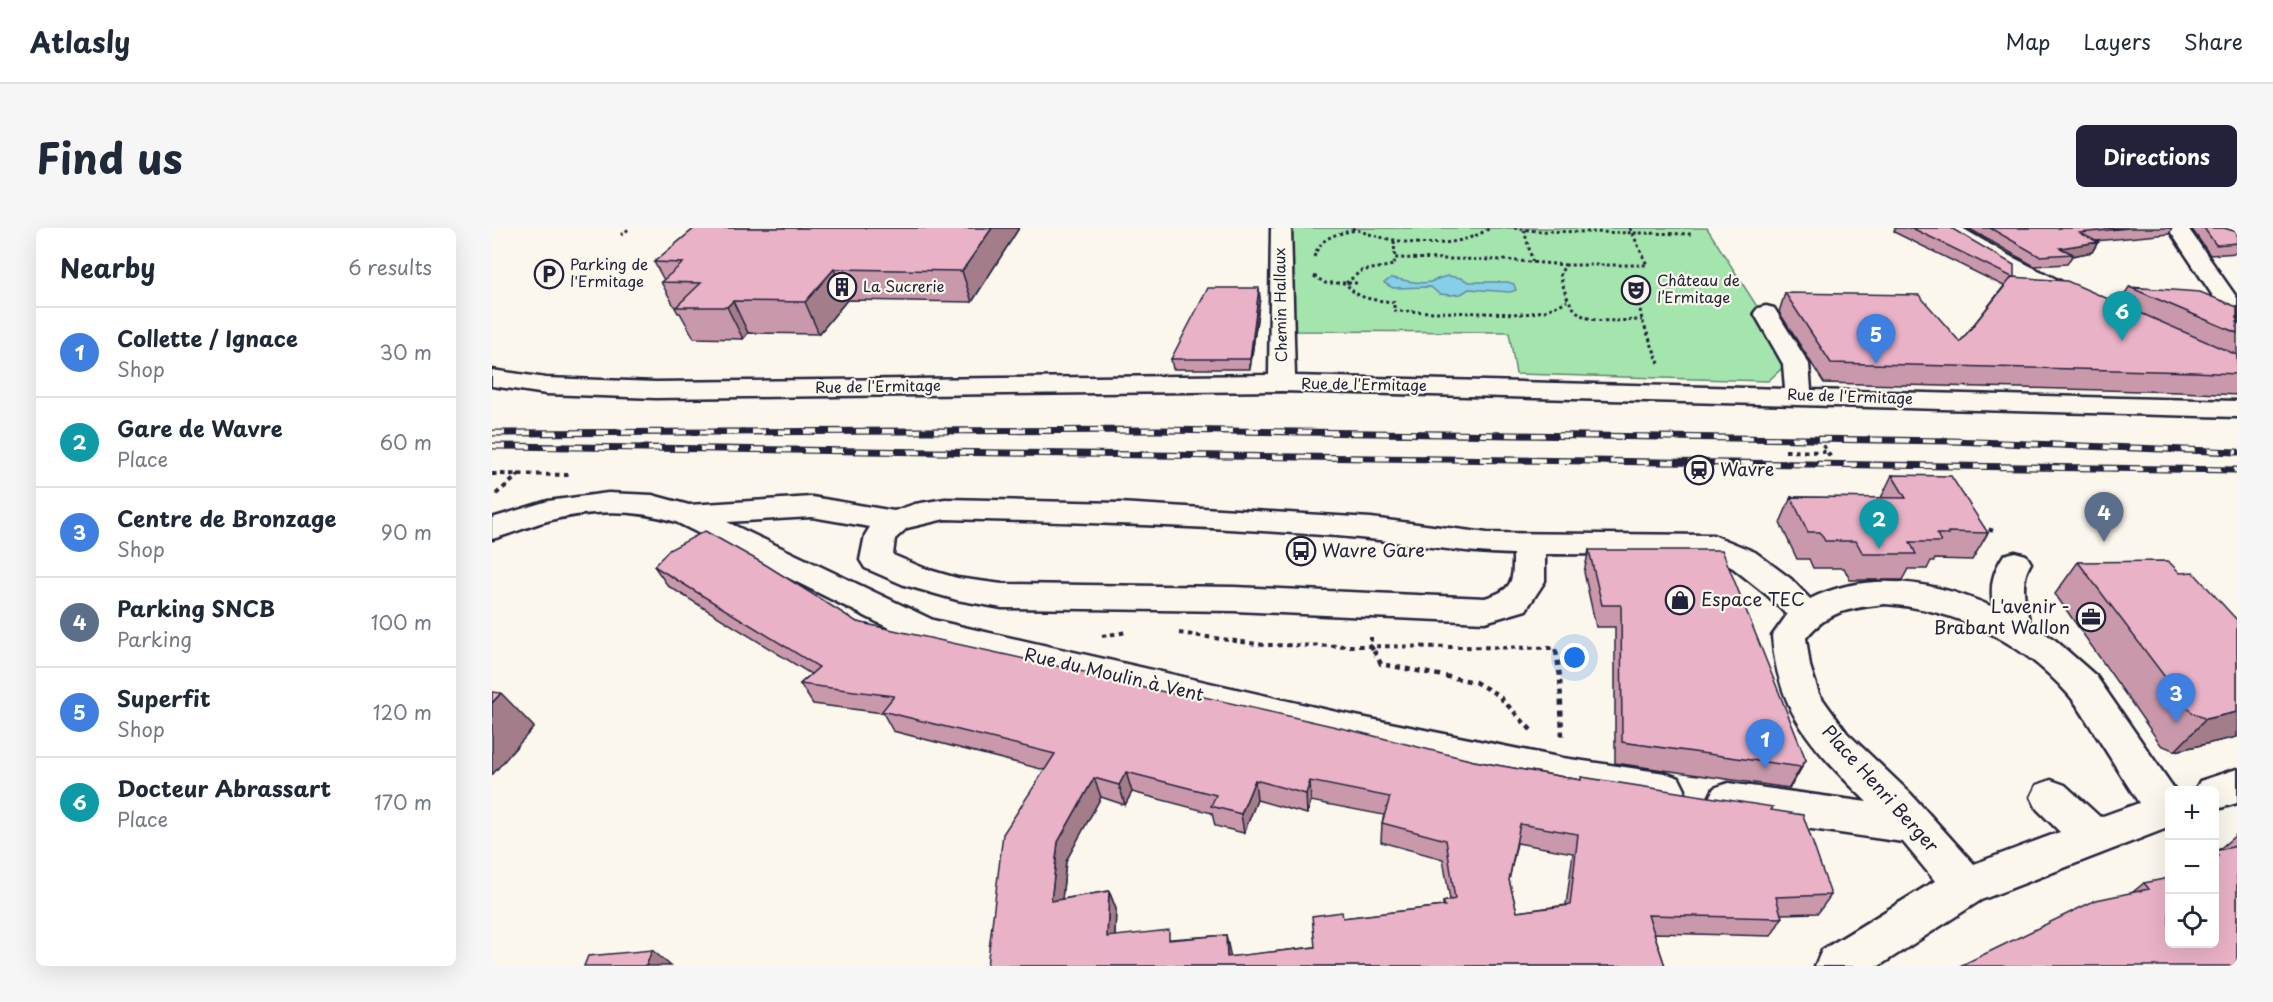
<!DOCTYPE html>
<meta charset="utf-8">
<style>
body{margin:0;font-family:"Playpen Sans",sans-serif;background:#f6f6f7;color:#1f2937}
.controls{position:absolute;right:18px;bottom:18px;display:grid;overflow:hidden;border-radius:9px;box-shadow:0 6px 24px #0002}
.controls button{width:54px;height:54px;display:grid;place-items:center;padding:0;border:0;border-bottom:2px solid #e0e1e3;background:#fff;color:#1f2937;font:30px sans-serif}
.you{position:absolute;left:1083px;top:430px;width:21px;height:21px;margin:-15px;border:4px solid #fff;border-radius:50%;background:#1a73e8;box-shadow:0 0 0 9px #1a73e833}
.badge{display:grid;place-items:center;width:39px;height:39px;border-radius:50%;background:#22223b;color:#fff;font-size:20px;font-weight:700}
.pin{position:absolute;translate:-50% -50px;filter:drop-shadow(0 2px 3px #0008)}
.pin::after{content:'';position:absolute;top:32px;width:21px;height:18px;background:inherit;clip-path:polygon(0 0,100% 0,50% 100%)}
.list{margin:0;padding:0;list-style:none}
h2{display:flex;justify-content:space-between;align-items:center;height:78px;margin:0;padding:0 24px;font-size:26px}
h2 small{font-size:20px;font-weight:400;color:#747a83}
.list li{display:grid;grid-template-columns:39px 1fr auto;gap:18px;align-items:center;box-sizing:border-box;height:90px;padding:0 24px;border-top:2px solid #e0e1e3}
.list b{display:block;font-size:22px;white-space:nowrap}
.list p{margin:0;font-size:20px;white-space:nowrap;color:#747a83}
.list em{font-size:20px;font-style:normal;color:#747a83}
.icon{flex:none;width:33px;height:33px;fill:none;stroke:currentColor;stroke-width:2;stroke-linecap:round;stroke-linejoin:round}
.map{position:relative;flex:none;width:1745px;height:738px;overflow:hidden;border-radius:9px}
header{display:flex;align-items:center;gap:36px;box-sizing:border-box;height:84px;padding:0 30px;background:#fff;border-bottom:2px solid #e0e1e3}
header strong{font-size:28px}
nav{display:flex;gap:33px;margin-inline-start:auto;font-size:21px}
.intro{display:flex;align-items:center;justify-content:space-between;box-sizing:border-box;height:144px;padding:0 36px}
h1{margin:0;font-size:42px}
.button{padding:15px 27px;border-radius:9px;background:#22223b;color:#fff;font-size:21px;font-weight:700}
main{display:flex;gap:36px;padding:0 36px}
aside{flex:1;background:#fff;border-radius:9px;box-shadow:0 6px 24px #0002}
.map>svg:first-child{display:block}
.green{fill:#a4e5ae;stroke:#638474;stroke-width:1.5}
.water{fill:#86cfe7;stroke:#5e8aa2;stroke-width:1.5}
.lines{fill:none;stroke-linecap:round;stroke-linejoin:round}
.minor-casing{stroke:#22223b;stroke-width:5}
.path-far2{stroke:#22223b;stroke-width:3;stroke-dasharray:3 3;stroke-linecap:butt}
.path-far1{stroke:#22223b;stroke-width:4;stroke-dasharray:4.5 4.5;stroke-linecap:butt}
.path{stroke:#22223b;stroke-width:4.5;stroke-dasharray:5 5;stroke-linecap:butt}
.minor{fill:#fbf7ec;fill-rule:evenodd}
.rail-casing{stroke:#22223b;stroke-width:7}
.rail{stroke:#fbf7ec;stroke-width:4.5;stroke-dasharray:13;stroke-linecap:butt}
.wall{fill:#c999ab;stroke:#22223b;stroke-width:1.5;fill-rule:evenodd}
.shaded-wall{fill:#a47d8b;stroke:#22223b;stroke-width:1.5}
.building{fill:#eab2c7;stroke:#22223b;stroke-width:1.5;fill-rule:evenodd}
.labels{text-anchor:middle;stroke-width:4.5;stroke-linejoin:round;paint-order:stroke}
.far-poi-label{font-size:15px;fill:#22223b;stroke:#fbf7ec;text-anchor:start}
.far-street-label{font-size:15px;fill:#22223b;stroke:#fbf7ec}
.poi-label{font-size:18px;fill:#22223b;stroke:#fbf7ec;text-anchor:start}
.street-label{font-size:18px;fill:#22223b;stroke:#fbf7ec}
</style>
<header>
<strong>Atlasly</strong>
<nav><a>Map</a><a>Layers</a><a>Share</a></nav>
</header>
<div class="intro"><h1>Find us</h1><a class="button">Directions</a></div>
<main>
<aside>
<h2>Nearby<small>6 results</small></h2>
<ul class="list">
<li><span class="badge" style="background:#3f7fe0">1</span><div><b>Collette / Ignace</b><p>Shop</p></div><em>30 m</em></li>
<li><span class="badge" style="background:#0f9aa8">2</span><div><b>Gare de Wavre</b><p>Place</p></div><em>60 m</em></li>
<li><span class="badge" style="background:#3f7fe0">3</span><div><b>Centre de Bronzage</b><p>Shop</p></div><em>90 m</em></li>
<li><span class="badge" style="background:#5c6f8a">4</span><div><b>Parking SNCB</b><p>Parking</p></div><em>100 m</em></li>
<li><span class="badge" style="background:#3f7fe0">5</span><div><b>Superfit</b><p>Shop</p></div><em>120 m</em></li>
<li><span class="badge" style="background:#0f9aa8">6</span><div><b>Docteur Abrassart</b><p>Place</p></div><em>170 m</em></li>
</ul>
</aside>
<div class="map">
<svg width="1745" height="738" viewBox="0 0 1745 738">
<rect width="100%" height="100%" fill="#fbf7ec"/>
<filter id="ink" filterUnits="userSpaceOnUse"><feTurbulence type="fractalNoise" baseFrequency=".0167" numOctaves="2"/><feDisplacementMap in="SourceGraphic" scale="12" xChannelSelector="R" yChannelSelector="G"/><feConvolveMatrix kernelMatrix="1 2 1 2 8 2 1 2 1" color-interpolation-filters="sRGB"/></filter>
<g filter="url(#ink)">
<!-- green -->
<path class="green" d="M792,0H1215L1299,132L1276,153L1024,146L1017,104L794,103Z"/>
<!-- water -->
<path class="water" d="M956,48L969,50L977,54H1016L1022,56L1024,62L1018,64L977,61L969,66L959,67L947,66L939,59L901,60L892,55L899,50C911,51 925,57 938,54C944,52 949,49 956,48Z"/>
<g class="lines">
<!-- minor casing -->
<g class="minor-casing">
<path id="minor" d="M779,0H799L803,148L1293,161L1291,136L1262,85L1266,80L1274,78L1282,80L1317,136L1319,162L1745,173V189L790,163L164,170L54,166L0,158V142L54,150L164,154L777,147Z
M1446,0H1470L1516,27L1592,65L1595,70L1592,75L1584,77L1576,75L1500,37L1449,4Z
M1676,0H1696L1745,70V94L1737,92Z
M116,265L160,267L197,277L320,269L402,283L423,276L453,271L627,275L879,290L995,305L1221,307L1263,324L1299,351L1318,371C1376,342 1443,353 1501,379C1498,358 1500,345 1512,327L1523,324L1534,327L1539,335C1527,354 1533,375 1538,396L1563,412L1604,448L1683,562H1678V599L1489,672L1387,738H1323L1330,722L1443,653L1411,614L1236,589L1222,584L1216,572L1222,560L1236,555L1375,574C1322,521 1286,486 1280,408L1295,387L1275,367L1241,340L1216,327L1053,326V353L1034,382L993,394L742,383L510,380L465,372L412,357L373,340L368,332L373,307L378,299L320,289L235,294L441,392L849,485L1071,530L1173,545L1187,550L1193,562L1187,574L1173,579C924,539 679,474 433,416L421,412L184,294C140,280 93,282 48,295C32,300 16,307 0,311V290L56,273ZM453,291C584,294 714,298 845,308C904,312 962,325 1021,326C1021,353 1022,362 993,370L742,359L510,356L465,350L434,341L401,327L403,311L415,300ZM1393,376C1464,381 1530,413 1577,467C1586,477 1593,490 1600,501C1616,526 1631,550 1647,575L1608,589L1573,557L1559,552L1545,557L1539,569L1545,581L1568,604L1482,636L1418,565L1355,505L1327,466L1318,438L1314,410C1336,382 1360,380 1393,376Z
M1745,541V575L1722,582V562H1703L1708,553Z"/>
</g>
<!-- path-far2 -->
<path class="path-far2" d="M860,0C900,16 960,25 998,0
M1022,0L1044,3L1200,6
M1138,0L1155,37H1074L1068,45C1079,100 1101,93 1150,92
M1032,2L1041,35
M129,7L138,0
M902,13L903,30
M822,29C829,8 844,6 864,2
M1074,37L1013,32L903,30L902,37L869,43L854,55C864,72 884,72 902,74V83L1032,86L1053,83L1075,73
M822,48L833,55H868
M1147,76L1150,92L1168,138"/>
<!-- path-far1 -->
<path class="path-far1" d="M1331,217L1339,230
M1293,223L1335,224
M0,246L80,247
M4,266L28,246
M1488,299L1502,303
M687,405L772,417L1063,420L1064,425
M610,408L635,404
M879,409V418L883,425"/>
<!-- path -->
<path class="path" d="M882,423L889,436L983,454L1006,467L1039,502
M1064,423L1068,448L1070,509"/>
<!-- minor -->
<use href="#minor" class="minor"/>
<!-- rail casing -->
<g class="rail-casing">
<path id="rail" d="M0,205L667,202L1460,213L1745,224
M0,218L1745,242"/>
</g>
<!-- rail -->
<use href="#rail" class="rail"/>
</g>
<!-- wall -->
<path class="wall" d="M203,0H527L480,74L355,72L327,106L256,105L251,111L202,110L188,85H186L169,54L172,52L162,34Z
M1403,0H1459L1522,49L1627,76L1637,59L1745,79V167L1688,164L1332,155L1287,84L1293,65L1468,114L1512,58L1402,4Z
M1476,0H1680L1677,6L1603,13L1606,14L1600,24L1580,28L1575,36L1542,38Z
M1699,0H1732L1745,4V25L1718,27Z
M768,70L758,141H681L679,131Z
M1400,247L1496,305L1480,332L1443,331L1442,333H1439L1435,341H1416L1410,352H1358L1352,340H1321L1317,331H1305L1288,295L1299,269L1389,270Z
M1097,322L1314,532L1302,553L1297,560L1123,535V399H1104L1092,344Z
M1586,334L1688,345L1745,392V509L1683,523L1669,517L1563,366Z
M162,338L365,394L611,452L982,533L1088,552L1279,582L1339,667L1326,685L1289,686L1290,690L1279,708L1162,705L1173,738H495L553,542L401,503L391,485L321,476L308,456L319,446L176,358ZM640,564L720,585L723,598L752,605L765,572L815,586L819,573L892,587L890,595L889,614L951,631L958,672L951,674V678L851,690L822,719L738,729L734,707L679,711L623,708L624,681L617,663L570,671L574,633L609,569L633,577ZM1025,615L1081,625L1074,677L1025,684L1017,652Z
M1744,607H1745V738L1641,664L1652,655L1722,716V623H1725Z"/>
<!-- shaded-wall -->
<path class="shaded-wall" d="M500,0H527L480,74L470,43Z
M1606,14L1600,24L1580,28L1581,26L1568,20Z
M342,41L355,72L327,106L313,74Z
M767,60L768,70L758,141V131Z
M241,73L256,105L251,111L235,79Z
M9,465L42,499L0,547V475Z
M1745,484V509L1683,523L1714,491Z
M1314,532L1302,553L1297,560L1309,539Z
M634,544L640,564L633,577L627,557Z
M602,550L609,569L574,633L568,691L559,673L566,614Z
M763,552L765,572L752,605L749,586Z
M818,553L819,573L815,586L814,566Z
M617,663L624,681L622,726L615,709Z
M734,707L738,725L739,738L735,729Z
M160,722L179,738H154Z"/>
<!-- building -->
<path class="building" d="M203,0H500L470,43L342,41L313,74L241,73L235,79H184L209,55L169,54L191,35L162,34Z
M1420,0H1459L1522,37V49H1520Z
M1498,0H1636L1588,5L1606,14L1568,20L1581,26L1547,28Z
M1712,0H1732L1745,4V15L1724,17Z
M1520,49L1575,53L1745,127V146L1702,144L1339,135L1293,65L1427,67L1468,114Z
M1637,59L1708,64L1745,79V105Z
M716,60H767L758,131H679Z
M1400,247L1459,248L1496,305L1456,304L1457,306H1445L1449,314H1418L1424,326H1371L1364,313H1333L1328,304H1316L1299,269L1414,270Z
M213,303L274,337L365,394L610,448L609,451L697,469L699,466L862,503L982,533L1089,552V549L1281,579L1279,582L1311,587L1339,667L1284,669L1290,690L1156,687L1173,738H495L511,606L563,526L390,483L402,468L308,456L327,439L162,338L177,322ZM634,544L724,567L719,578L749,586L763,552L814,566L818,553L898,569L890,595L954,612L963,671L951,674L953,678L851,690L850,684L820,688L823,719L735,729L734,707L677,712V702L615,709L617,663L559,673L566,614L602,550L627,557ZM1028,596L1086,606L1078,677L1025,684L1017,652Z
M1097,322H1230L1314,532L1309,539L1130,514L1129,377H1110Z
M1676,333L1688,345L1701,344L1745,392V484L1714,491L1700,485L1586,334Z
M0,464L9,465L0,475Z
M1745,618V738H1468L1604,672L1657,661L1652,655L1677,650V716H1722V629L1726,628L1722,623Z
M160,722L154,738H92L96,728Z"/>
</g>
<!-- icons -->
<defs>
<g id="parking-ring" transform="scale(1.5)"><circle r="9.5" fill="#fbf7ec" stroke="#22223b" stroke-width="1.5"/><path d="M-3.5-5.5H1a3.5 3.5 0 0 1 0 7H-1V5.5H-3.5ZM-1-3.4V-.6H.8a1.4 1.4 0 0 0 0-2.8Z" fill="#22223b"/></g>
<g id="building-ring" transform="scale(1.5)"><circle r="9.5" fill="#fbf7ec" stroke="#22223b" stroke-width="1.5"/><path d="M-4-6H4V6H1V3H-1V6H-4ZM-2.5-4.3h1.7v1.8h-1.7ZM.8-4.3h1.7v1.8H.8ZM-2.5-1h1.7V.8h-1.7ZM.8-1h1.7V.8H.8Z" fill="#22223b"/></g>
<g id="theatre-ring" transform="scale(1.5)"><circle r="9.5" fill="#fbf7ec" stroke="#22223b" stroke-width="1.5"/><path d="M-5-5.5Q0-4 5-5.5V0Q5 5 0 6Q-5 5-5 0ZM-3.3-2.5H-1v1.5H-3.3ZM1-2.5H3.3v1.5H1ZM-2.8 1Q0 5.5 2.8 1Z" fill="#22223b"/></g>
<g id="station-ring" transform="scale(1.5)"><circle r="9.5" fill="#fbf7ec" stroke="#22223b" stroke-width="1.5"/><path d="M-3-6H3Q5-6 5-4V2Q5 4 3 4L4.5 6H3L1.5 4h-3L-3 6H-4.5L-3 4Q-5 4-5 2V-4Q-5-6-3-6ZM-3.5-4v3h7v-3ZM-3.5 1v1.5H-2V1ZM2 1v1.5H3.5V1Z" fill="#22223b"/></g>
<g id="bus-ring" transform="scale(1.5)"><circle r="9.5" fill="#fbf7ec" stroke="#22223b" stroke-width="1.5"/><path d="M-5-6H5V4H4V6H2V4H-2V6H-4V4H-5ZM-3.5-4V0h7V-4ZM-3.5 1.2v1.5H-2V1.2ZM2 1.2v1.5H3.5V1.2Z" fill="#22223b"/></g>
<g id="shop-ring" transform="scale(1.5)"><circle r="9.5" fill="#fbf7ec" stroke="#22223b" stroke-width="1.5"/><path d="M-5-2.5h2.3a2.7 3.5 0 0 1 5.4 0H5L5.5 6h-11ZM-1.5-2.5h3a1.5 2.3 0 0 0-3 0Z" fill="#22223b"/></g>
<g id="office-ring" transform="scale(1.5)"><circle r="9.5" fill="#fbf7ec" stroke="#22223b" stroke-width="1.5"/><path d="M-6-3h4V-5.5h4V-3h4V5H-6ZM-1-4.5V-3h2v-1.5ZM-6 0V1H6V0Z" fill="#22223b"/></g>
</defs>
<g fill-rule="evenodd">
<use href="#parking-ring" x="57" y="46"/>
<use href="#building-ring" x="350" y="59"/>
<use href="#theatre-ring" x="1144" y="62"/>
<use href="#station-ring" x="1207" y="242"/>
<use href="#bus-ring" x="809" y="323"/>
<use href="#shop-ring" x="1188" y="372"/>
<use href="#office-ring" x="1599" y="389"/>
</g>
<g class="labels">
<!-- far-poi labels -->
<g class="far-poi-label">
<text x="78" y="42">Parking de<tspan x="78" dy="17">l'Ermitage</tspan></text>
<text x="1165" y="58">Château de<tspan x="1165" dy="17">l’Ermitage</tspan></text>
<text x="371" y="64">La Sucrerie</text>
</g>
<!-- far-street labels -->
<g class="far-street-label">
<text transform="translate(789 77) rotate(-91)" y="5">Chemin Hallaux</text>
<text transform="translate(872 157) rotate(1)" y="5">Rue de l'Ermitage</text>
<text transform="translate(386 159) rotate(-1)" y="5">Rue de l'Ermitage</text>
<text transform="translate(1358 169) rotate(2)" y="5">Rue de l'Ermitage</text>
</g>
<!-- poi labels -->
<g class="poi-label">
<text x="1228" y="248">Wavre</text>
<text x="830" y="329">Wavre Gare</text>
<text x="1209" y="378">Espace TEC</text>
<text x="1578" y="385" text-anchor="end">L'avenir -<tspan x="1578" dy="21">Brabant Wallon</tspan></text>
</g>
<!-- street labels -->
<g class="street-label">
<text transform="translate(622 447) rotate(13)" y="6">Rue du Moulin à Vent</text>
<text transform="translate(1388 561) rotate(48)" y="6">Place Henri Berger</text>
</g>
</g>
</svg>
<div class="controls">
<button>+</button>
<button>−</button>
<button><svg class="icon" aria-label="locate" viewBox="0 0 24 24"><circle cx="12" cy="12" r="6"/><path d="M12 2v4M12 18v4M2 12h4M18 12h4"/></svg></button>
</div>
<div class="you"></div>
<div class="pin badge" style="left:1273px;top:541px;background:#3f7fe0">1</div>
<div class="pin badge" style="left:1387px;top:321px;background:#0f9aa8">2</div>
<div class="pin badge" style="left:1684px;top:495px;background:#3f7fe0">3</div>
<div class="pin badge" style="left:1612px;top:314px;background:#5c6f8a">4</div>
<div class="pin badge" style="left:1384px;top:136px;background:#3f7fe0">5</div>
<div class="pin badge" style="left:1630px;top:113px;background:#0f9aa8">6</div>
</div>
</main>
